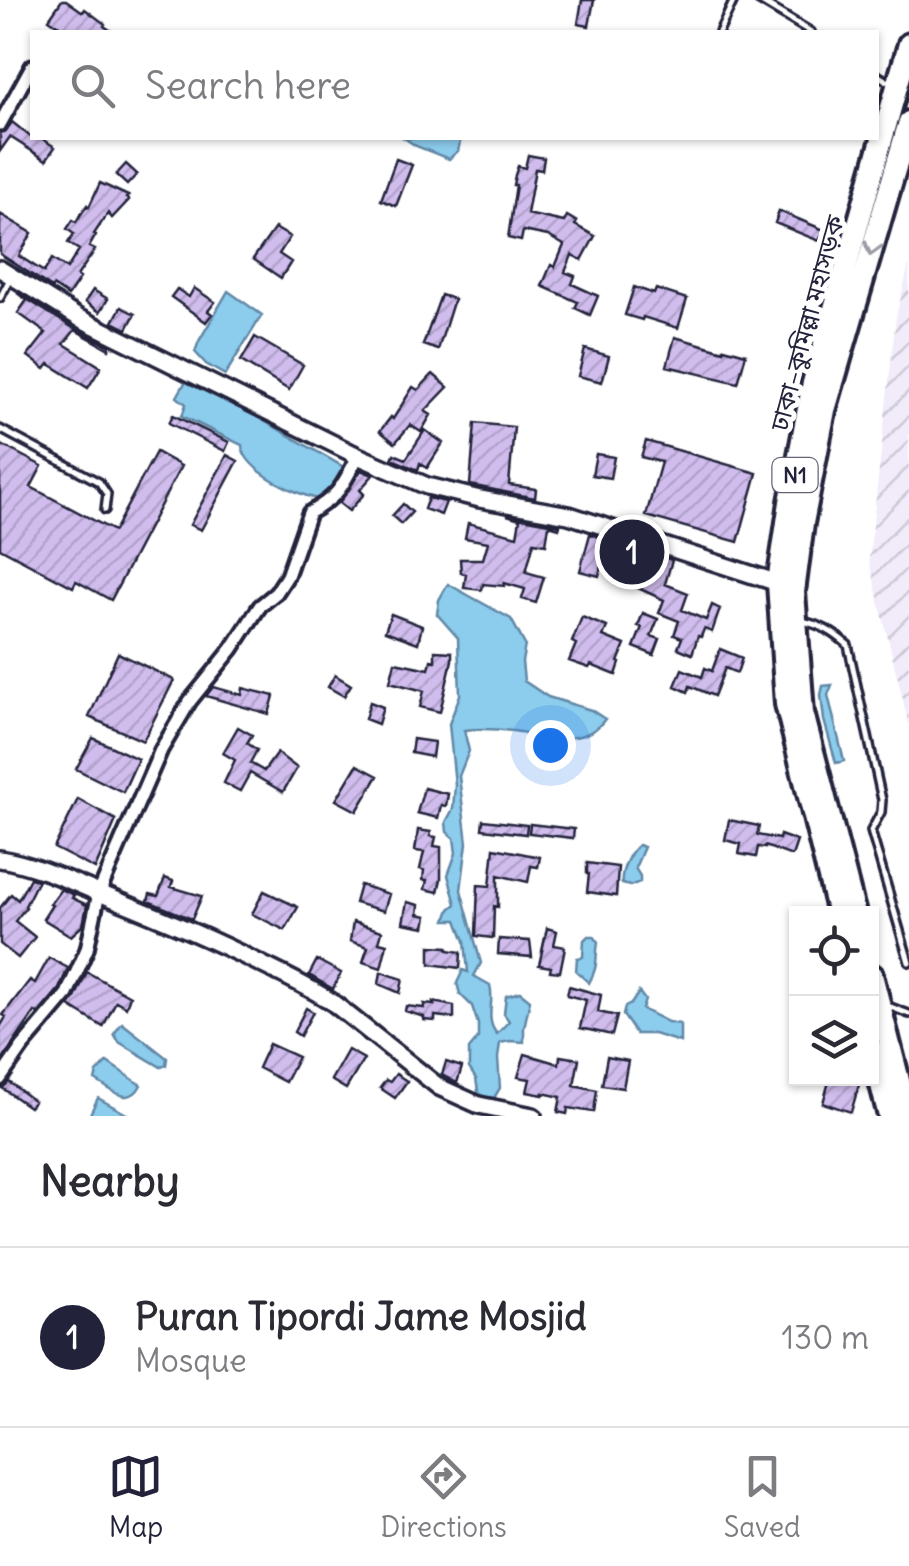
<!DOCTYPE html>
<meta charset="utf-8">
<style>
body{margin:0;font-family:Delius,"Noto Sans Bengali",sans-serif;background:#f2f2f3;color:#2b2b33}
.controls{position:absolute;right:30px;bottom:30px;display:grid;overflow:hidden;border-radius:0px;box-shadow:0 2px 8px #0004}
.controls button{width:90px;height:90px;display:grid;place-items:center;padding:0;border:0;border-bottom:2px solid #e1e1e2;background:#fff;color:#2b2b33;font:50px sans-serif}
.you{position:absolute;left:550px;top:745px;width:35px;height:35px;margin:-25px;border:8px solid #fff;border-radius:50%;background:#1a73e8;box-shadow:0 0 0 15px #1a73e833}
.badge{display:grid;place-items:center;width:65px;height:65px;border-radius:50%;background:#22223b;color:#fff;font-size:32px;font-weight:700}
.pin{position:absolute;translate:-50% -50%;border:5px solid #fff;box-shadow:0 2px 10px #0006}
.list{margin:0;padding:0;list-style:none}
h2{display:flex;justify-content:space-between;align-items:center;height:130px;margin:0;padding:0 40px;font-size:42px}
h2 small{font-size:32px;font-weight:400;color:#7c7c81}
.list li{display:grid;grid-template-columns:65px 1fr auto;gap:30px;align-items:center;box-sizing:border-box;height:180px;padding:0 40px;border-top:2px solid #e1e1e2}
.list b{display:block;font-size:38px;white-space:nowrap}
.list p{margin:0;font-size:32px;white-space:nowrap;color:#7c7c81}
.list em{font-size:32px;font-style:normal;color:#7c7c81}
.icon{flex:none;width:55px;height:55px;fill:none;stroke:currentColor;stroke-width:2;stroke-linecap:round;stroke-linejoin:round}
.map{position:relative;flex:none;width:909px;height:1116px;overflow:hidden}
.search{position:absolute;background:#fff;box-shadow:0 2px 8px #0004;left:30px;right:30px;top:30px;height:110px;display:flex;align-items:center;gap:25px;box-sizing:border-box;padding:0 35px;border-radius:0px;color:#7c7c81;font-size:38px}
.sheet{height:310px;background:#fff}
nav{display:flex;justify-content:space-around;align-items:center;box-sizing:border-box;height:140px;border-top:2px solid #e1e1e2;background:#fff;font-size:28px;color:#7c7c81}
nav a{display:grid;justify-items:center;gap:5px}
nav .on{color:#22223b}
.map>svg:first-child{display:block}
.industrial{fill:url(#industrial-furrows)}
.water{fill:#8ccced;stroke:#6288a6;stroke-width:2.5}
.building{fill:url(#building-hatch);stroke:#22223b;stroke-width:2.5}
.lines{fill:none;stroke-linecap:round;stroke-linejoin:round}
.lane-casing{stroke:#22223b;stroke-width:12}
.street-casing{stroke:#22223b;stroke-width:19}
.secondary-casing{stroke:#22223b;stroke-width:22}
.highway-casing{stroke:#22223b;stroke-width:28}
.lane{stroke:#fff;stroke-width:5}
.street{stroke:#fff;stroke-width:11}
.secondary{stroke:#fff;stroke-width:15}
.highway{stroke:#fff;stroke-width:20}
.oneway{stroke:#9c9ca7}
.labels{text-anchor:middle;stroke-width:10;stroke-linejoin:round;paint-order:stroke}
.shield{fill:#fff;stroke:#646476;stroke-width:2.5}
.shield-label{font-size:22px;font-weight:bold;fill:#22223b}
.street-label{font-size:25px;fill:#22223b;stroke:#fff}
</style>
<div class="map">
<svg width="909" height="1116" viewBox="0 0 909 1116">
<defs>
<pattern id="industrial-furrows" width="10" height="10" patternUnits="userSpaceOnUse" patternTransform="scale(2.5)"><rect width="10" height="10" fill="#f1ebfa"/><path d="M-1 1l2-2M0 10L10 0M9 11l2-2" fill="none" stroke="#cec9d7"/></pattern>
<pattern id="building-hatch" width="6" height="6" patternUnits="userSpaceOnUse" patternTransform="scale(2.5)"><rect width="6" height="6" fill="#d0bded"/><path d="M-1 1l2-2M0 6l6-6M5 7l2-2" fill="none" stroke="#b2a2cc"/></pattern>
</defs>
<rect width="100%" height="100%" fill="#fff"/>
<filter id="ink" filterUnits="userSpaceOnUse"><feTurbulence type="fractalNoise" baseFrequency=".01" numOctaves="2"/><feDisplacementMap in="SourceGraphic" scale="20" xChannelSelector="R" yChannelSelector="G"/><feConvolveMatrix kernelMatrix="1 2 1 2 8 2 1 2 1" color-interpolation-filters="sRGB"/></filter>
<g filter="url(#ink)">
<!-- industrial -->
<path class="industrial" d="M909,265V725L869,560L896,317Z"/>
<!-- water -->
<path class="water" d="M404,138H461L458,151L449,159L416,146Z
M228,291L262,315L225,375L206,364L195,352L199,341Z
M186,381L259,418L347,469L325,500C301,498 244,471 242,445L182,416L186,404L177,397Z
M448,584L511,619L525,645L522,662L524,681L548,697L591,710L605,719C583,749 544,735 513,731C497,729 480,728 464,730L469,751L459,776L467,843L461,890L481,963L474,976L490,985C495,1003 484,1019 497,1034L509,1021L504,1014L506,996L520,992L530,1000L524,1028V1042L510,1041L500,1043L498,1058L500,1088L491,1103L479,1097L476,1079L469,1068V1049L478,1038V1024L472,1006L460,994L457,983L463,970L468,972L465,941L457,920H446L450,909L456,904L448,875L456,853L454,838L447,832L446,822L453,809L455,785L449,724L460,695L458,638L437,614L439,600Z
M832,685L828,695L844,761L836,763L824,720L821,695L823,686Z
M638,845L644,847L635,868L640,876V882L630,886L622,884C620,872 629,853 638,845Z
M588,936H594L598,942C595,961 599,964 589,983L576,971L577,958L583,957L584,940Z
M639,992L645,1000L642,1009L668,1022L680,1024V1042L654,1034H636L623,1015L625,1007L631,1004Z
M122,1023L167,1058L166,1065L161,1067L119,1042L114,1034Z
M107,1062L141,1085C129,1108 111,1089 95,1080L97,1073Z
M98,1098L130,1116H89Z"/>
<!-- building -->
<path class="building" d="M62,0H66L83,12L85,9L105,24L104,26L113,32H68L49,19Z
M582,0H594L589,26L578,24Z
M12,122L32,138H41L55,147L46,160L10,137L0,151V133L6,131Z
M528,155L544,158L542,170L535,169L527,214L564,222L567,216L577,222L575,225L595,236L582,260L572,255L565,272L575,276L572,284L598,296L590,315L575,308L578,302L542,286L551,265L555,267L564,245L548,236L523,231L521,241L508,238L516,185H513L515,175L518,166L525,168Z
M396,159L412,165L396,206L381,200Z
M126,164L137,174L127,185L116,175Z
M100,183L128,196L126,198L129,200L112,218L108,213L94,234L96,235L89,247L95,250L77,276L80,278L68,296L53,286L52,288L0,254V214L32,233L19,256L44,272L52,259L67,269L79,250L68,243L74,234L67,229L73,220L76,222L87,205L89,207Z
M779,211L824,230L819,241L775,223Z
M275,228L290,237L279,254L291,262L281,278L253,259Z
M634,287L654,294L656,289L687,299L678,328L643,317L642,320L625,315Z
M194,288L215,302L208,311L212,314L206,322L171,297L177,289L189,297Z
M93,290L108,299L100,312L85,302Z
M17,293L73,328L110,346L109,349L75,330L64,344L101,367L88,388L49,364L45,369L28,356L46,333L18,313L27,300Z
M441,295L454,299L438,350L423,345Z
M121,307L135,314L127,329L113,322Z
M255,337L303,365L289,390L241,361Z
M675,337L724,351V348L746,354L738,383L667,366Z
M585,349L609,356L602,382L578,376Z
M433,374L448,387L425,411L431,415L421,432L410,425L395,443L380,431L391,417L393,419L413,387L418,390Z
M173,415L229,442L225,451L169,423Z
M475,423L514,427L509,485L536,489L535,498L470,485Z
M425,430L443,443L427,468L420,463L418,470L392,459L394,454L406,459Z
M646,441L757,473L738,542L646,516L661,462L641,457Z
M0,444L42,466L31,487L114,531L156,452L181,466L111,600L76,581L73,587L0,548Z
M596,454L614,457L610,478L592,475Z
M227,455L238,461L201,530L190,525Z
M361,470L373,475L360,490L364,494L349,511L339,503Z
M428,498L446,502L441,515L424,509Z
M403,504L412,512L401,524L392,516Z
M507,515L560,525L559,528L549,525L546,544L534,542L526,572L544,577L536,603L522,599L525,589L504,583V586L483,584L482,590L464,588L466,574L461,573L460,559H483L488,542L465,538L468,523L517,536L520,519Z
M590,534L672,560L665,584L688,593L682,610L706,620L712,605L720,609L712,632L704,629L701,637L698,636L692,654L678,648L682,638L674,635L679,621L659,613L664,600L623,581L629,565L604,555L599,576L580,571Z
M643,613L658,619L651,636L660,639L654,655L634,647L642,627L638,626Z
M391,614L422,626L418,643L385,631Z
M582,617L607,627L603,636L625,645L618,662L620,663L616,675L591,665L589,668L569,661L576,644L572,642Z
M720,649L742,658L737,673L725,668L714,696L690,686L688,692L675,686L682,669L702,677L705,668L712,671Z
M435,651L452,652V660L440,712L420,707L424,691L390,682L395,662L429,669L431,660L435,661Z
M118,653L174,680L143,741L89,717Z
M335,675L351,685L344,696L328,687Z
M213,687L242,695L243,688L274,696L269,714L206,696Z
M370,702L383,707L378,724L365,719Z
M238,727L252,735L247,743L257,750L250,763L264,771L277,753L297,768L283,792L250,773L240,791L224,783L235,760L223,753Z
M93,738L138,759L123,792L76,769Z
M413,739L434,742L432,757L411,753Z
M357,765L378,776L357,811L336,800Z
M424,788L448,794L446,806L441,805L438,818L417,813Z
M78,799L116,820L95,869L54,848Z
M483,820L527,825L526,834L482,829Z
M729,820L759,826L757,835L779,839L780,835L797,841L792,856L765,846V848L758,847L756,857L739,854L741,844L725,840Z
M530,824L574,829L573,838L529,833Z
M418,830L431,832L430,836L436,837L434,846L441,847V879L438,892L425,889L427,880H423L424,870L420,869L424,852L415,851Z
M494,848L540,857L538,867L531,866L528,882L498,875V907L494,906L493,938L476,936L478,885L490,886Z
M587,863L618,867L616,896L587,892L589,874H587Z
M30,878L38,880L25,906L26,907L15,921L35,937L18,958L0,944V908L11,894L18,900Z
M165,878L173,881L171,887L202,896L192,919L148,901L150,894L158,896Z
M360,885L389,894L384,911L355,903Z
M61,889L74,895L72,898L87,905L83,925L71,936L43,919L52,905L50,904Z
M264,891L298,907L285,930L252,914Z
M407,902L419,905L418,914L427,916L425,927L403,923Z
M353,922L382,931L379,942L387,944L381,968L363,962L368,947L350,941Z
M547,928L557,931L554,945L565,947L560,972L550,971L551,967L539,965Z
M499,939L530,941L532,957L498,954Z
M430,946L448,947V950L461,952L460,968L430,964Z
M49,958L68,968L59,989L38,1014L35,1012L0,1063V1027L6,1017L3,1015L30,980L35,983Z
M317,960L341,973L333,989L309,975Z
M87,972L130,996L126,1007L116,1001L103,1027L69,1006L75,998Z
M381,972L403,979L400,993L379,984Z
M569,986L601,995L598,1012L617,1016L612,1035L580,1028L586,1000L567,995Z
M433,1002L454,1006V1018L435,1016V1021L424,1020V1017L405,1011L406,1006L424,1008V1004L434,1005Z
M306,1008L313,1012L300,1036L294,1032Z
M269,1044L298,1057L285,1082L258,1068Z
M348,1050L364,1059L346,1089L331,1080Z
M525,1054L559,1064L560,1056L579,1059L574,1085L597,1090L594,1112L568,1108L567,1114L558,1112L561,1097L543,1093V1095L527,1092L530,1079L518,1077Z
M607,1057L628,1061L623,1088L602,1085Z
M446,1062L462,1067L457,1083L442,1075Z
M396,1074L407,1081L395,1098L380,1088L386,1080L390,1082Z
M830,1078H861L851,1112L823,1103Z
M9,1082L34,1101L29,1107L2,1088Z"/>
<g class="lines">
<!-- lane casing -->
<g class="lane-casing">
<path id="lane" d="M758,0L811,32
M719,32L734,0
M876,74L890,83
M0,298L10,279
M0,429L99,482L107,494L105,510
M802,621C821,625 833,632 848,645L882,800L881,812L871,831L909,962
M888,1006L909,1014"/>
</g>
<!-- street casing -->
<g class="street-casing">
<path id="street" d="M0,124L32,66
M0,1079L23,1046L67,994L87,949L99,893L161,750L190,701L232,649L260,606L276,593L287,576L309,513C339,496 342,487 358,456"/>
</g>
<!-- secondary casing -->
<g class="secondary-casing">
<path id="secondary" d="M0,269L79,318L358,456L427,486L480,499L569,515L778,583
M0,859C37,865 74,883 109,897C159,917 209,938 257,962C283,975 308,986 332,1002L439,1087L479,1105L533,1116"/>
</g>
<!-- highway casing -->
<g class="highway-casing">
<path id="highway" d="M838,914L786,704L778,583L790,502L813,383L909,44
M855,914L803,713L794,592L803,523L825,410L909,122
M872,975L908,1116
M872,1050L889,1116"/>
</g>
<!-- lane -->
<use href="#lane" class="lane"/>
<!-- street -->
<use href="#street" class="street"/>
<!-- secondary -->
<use href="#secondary" class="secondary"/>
<!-- highway -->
<use href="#highway" class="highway"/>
</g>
<!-- one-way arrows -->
<defs><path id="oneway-chevron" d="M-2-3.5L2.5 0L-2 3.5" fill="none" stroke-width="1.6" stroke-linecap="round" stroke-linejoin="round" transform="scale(2.5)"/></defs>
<use class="oneway" href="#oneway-chevron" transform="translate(872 249) rotate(106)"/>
</g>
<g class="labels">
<!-- shield labels -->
<rect class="shield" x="772.5" y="458" width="45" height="34" rx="8"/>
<g class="shield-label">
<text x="795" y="483">N1</text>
</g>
<!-- street labels -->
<g class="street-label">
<text transform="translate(807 323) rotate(-75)" y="9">ঢাকা–কুমিল্লা মহাসড়ক</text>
</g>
</g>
</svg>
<div class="controls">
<button><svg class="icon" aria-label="locate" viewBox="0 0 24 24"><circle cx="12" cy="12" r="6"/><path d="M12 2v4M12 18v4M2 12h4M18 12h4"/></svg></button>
<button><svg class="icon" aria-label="layers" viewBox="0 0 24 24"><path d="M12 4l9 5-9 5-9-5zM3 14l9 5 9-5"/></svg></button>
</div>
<div class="you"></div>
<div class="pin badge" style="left:632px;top:552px">1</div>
<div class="search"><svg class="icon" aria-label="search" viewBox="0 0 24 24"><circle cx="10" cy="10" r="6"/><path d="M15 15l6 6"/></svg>Search here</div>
</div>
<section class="sheet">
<h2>Nearby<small></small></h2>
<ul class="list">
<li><span class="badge">1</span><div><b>Puran Tipordi Jame Mosjid</b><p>Mosque</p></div><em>130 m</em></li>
</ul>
</section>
<nav>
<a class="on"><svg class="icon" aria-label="map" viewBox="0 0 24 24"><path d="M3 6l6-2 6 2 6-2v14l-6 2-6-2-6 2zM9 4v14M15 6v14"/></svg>Map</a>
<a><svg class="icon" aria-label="directions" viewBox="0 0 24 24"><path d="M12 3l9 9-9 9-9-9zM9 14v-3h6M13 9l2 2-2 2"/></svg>Directions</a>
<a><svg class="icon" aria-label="saved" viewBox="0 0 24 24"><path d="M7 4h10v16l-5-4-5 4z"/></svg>Saved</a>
</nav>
